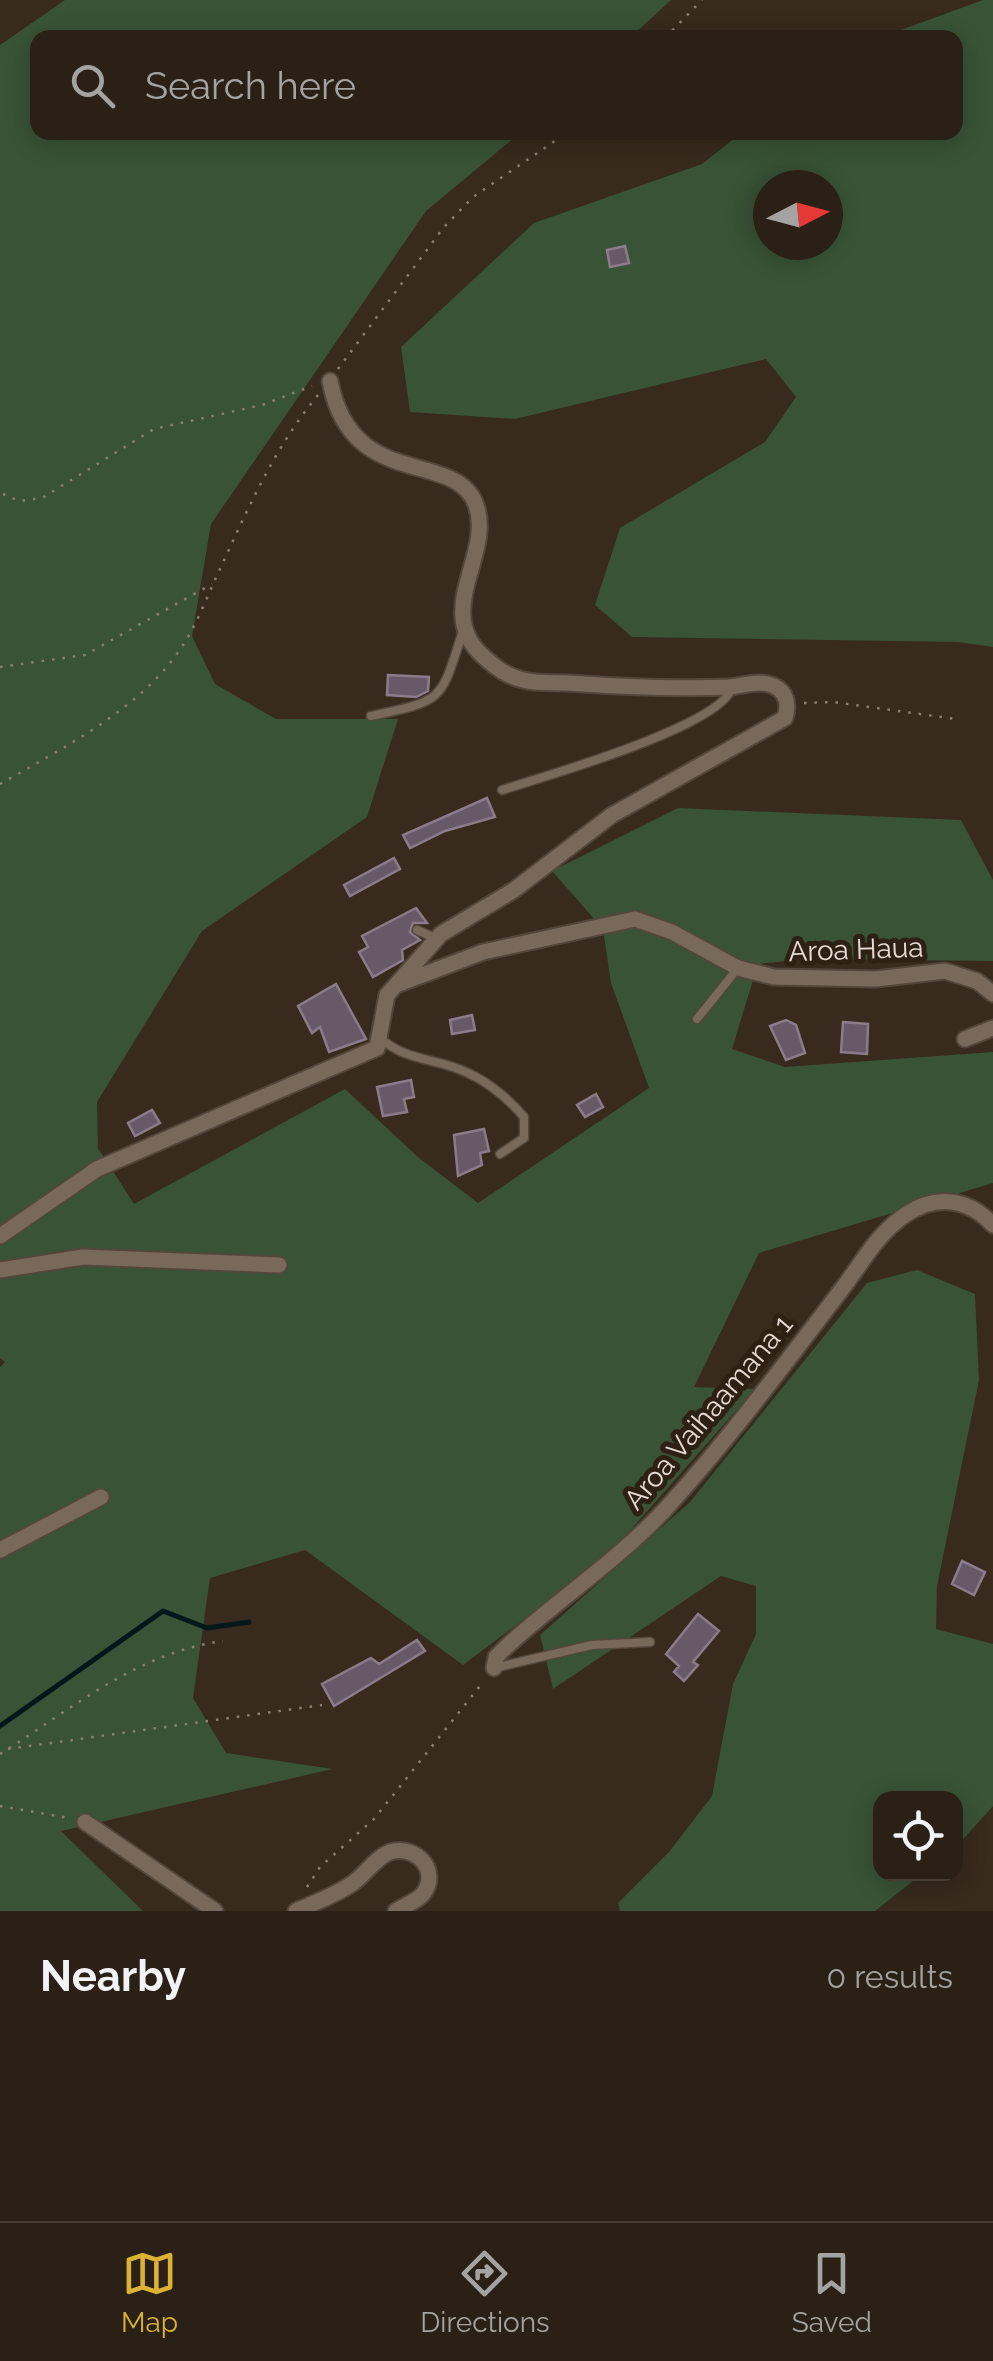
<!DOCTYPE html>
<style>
body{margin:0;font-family:Raleway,sans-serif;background:#32281f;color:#f1f3f6}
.controls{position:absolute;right:30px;bottom:30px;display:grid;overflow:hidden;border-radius:20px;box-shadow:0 5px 25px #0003}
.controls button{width:90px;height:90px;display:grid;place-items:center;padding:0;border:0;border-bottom:2px solid #463e35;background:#2a2016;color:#f1f3f6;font:50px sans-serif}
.compass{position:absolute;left:753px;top:170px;width:90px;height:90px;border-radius:50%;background:#2a2016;box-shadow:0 5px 25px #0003;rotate:84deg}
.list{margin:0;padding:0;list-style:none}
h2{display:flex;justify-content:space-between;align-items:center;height:130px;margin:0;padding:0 40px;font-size:42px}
h2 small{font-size:32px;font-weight:400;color:#a5a3a1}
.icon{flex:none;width:55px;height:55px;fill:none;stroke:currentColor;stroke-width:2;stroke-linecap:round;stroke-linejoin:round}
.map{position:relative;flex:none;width:993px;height:1911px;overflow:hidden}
.search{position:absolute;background:#2a2016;box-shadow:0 5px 25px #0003;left:30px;right:30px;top:30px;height:110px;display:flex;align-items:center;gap:25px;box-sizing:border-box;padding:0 35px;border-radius:20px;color:#a5a3a1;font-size:38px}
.sheet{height:310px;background:#2a2016}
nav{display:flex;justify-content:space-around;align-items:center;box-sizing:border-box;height:140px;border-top:2px solid #463e35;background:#2a2016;font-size:28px;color:#a5a3a1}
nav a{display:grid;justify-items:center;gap:5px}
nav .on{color:#dbb233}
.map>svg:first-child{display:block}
.green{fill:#385336;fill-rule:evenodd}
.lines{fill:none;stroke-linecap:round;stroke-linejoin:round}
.stream{stroke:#00181c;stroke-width:5}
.building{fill:#685968;stroke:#8b7b8b;stroke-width:2.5}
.lane-casing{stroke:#53473c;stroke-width:11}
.street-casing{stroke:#53473c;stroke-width:19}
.path{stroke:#8c8075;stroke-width:2.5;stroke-dasharray:2.5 8;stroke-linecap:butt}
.lane{stroke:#79695a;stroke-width:8}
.street{stroke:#79695a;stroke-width:15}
.labels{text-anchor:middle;stroke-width:10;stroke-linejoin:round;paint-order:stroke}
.street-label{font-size:28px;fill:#e6dcd4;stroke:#2e2013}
</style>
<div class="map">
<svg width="993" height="1911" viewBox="0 0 993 1911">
<rect width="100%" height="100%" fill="#382a1d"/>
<!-- green -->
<path class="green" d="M65,0H671L631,37L38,38V132L520,133L426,211L211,524L192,636L215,684L276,719H398L367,817L202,931L97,1102L98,1148L134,1204L345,1089L419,1158L478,1203L649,1088L611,983L603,929L552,871L678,808L961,820L993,880V961L806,959L758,964L732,1049L785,1067L993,1052V1183L759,1253L694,1387L755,1389L606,1558L463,1665L305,1550L210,1578L193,1698L226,1753L333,1769L61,1831L143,1911H0V1367L5,1362L0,1358V45Z
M983,0H993V647L958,642L632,637L595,605L620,528L765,442L796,397L766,359L515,419L410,412L401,347L534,223L702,164L741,133L956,132V38L882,37ZM768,185H828V245H768Z
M917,1270L975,1294L979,1380L937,1586L936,1629L993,1644V1806L956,1847V1798H880V1874H922L875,1911H620L618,1903L669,1852L712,1796L733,1684L756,1634V1586L721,1576L553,1689L540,1635L690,1502L867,1283Z"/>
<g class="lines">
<!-- stream -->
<path class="stream" d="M0,1726L163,1611L207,1628L249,1622"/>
</g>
<!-- building -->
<path class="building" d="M625,246L629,263L610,267L607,250Z
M388,675L429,677L428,691L416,697L387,695Z
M487,798L495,817L445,831L410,848L403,835Z
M394,858L400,869L350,896L344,885Z
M416,908L427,923H413L410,932L420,940L402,950L403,960L373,977L359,952L368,947L362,936Z
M336,984L366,1039L329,1052L320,1027L312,1033L298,1006Z
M472,1015L475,1030L452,1034L450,1020Z
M786,1020L796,1025L805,1053L786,1060L770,1026Z
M843,1022L868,1024L867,1054L841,1052Z
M411,1080L414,1097L404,1099L407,1112L383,1116L377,1087Z
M596,1094L603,1107L585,1117L577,1105Z
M152,1110L160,1123L135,1136L128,1123Z
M484,1129L489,1151L480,1153L482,1165L458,1176L454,1135Z
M962,1561L985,1572L974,1595L952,1584Z
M698,1614L719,1631L693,1662L698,1665L684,1681L674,1672L679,1666L666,1654Z
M417,1640L425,1651L334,1706L322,1684L371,1658L379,1664Z"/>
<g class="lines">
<!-- lane casing -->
<g class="lane-casing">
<path id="lane" d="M371,716C445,700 440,702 463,631
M502,790C542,777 723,726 732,687
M417,930L435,938
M697,1019L738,968
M380,1038C407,1062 438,1058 468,1073C488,1082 510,1100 524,1117V1138L500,1154
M494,1668L592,1645L650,1642"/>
</g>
<!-- street casing -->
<g class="street-casing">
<path id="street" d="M396,985L483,952L635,919L672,932L738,968L774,977L876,979L945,971L977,981L993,994
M965,1039L993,1028
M0,1236L97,1169L377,1048L387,995L441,934L514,890L612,815L785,718C789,705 787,692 774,686C758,679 745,686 729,687C675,689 622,687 569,683C554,682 537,684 523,680C507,676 496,668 484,657C432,612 494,554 476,505C456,448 351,493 330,381
M0,1270L83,1257L279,1265
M0,1550L101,1497
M494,1668L496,1657L505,1648C559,1598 622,1558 671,1503C732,1435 787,1361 842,1289C862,1263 877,1234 905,1215C936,1194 968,1198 993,1225
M85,1822L215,1911
M296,1911C314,1903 336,1895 353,1883C366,1874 375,1858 390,1852C415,1844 441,1870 423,1894C417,1901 404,1906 396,1911"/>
</g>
<!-- path -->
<path class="path" d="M665,38L702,0
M338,369L444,227L473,197L568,132
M3,494L19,501L42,498L154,429L262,405L312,386
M0,667L85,655L212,584
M804,703L833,702L956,719
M0,784C63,748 143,708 183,645C198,622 208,594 220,569C248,508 275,447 318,395
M8,1749L322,1705
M0,1754C72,1709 136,1653 223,1641
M0,1806L69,1818
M307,1887L320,1867L374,1819L484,1681"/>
<!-- lane -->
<use href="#lane" class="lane"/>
<!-- street -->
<use href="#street" class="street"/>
</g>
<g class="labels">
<!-- street labels -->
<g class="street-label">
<text transform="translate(856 949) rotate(-2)" y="10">Aroa Haua</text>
<text transform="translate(708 1412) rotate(-50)" y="10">Aroa Vaihaamana 1</text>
</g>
</g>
</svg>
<div class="controls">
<button><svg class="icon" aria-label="locate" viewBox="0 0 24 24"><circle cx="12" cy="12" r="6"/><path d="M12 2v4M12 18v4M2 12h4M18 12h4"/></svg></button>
</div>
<svg class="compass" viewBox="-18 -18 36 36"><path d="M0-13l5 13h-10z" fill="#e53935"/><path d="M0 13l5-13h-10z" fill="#a5a3a1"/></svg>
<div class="search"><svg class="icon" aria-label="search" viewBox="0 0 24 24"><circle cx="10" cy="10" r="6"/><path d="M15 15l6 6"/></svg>Search here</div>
</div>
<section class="sheet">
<h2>Nearby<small>0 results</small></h2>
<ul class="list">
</ul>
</section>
<nav>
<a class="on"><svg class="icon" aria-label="map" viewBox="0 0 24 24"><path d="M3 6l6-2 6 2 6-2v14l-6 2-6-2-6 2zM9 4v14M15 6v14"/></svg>Map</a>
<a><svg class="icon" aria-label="directions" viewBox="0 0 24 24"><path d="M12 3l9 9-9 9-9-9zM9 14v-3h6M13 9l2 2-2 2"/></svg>Directions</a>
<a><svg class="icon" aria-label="saved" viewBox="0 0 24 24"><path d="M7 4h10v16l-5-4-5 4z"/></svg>Saved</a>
</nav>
